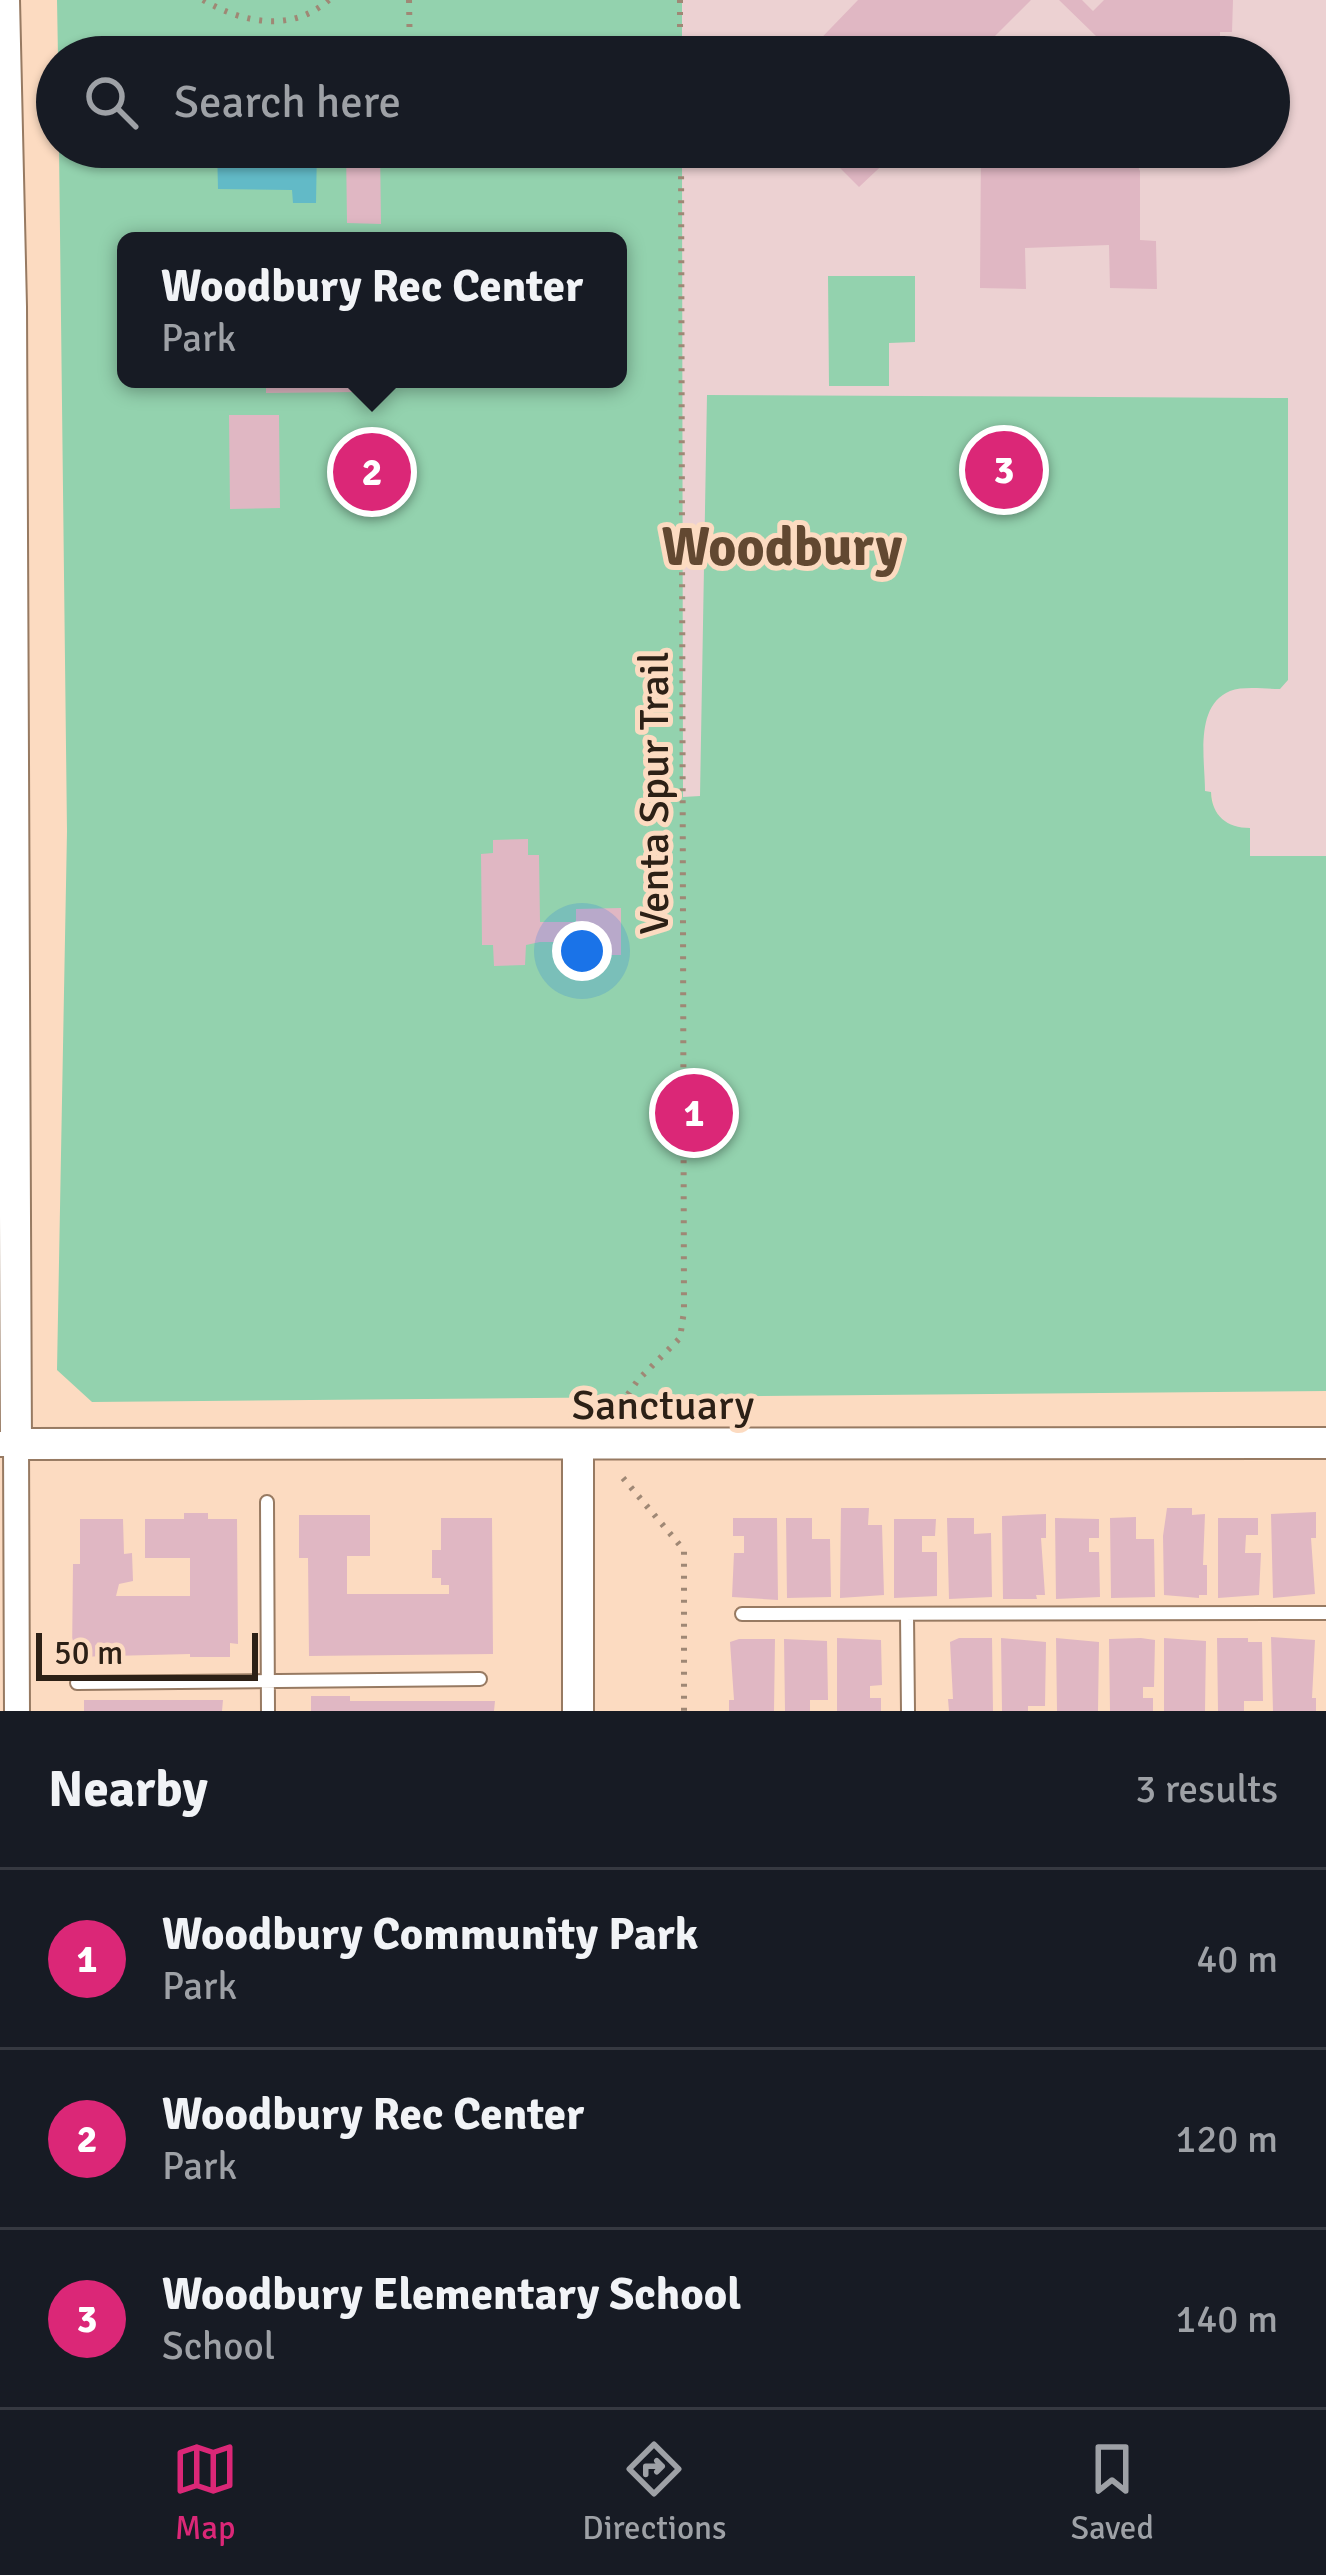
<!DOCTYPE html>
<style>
body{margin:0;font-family:Signika,sans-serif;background:#242831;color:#f1f3f6}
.scale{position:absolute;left:36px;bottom:30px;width:222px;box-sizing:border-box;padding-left:12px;border:6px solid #2c2016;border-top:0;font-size:33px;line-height:42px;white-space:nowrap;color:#2c2016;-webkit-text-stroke:9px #fcdbc1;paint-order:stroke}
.you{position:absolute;left:582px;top:951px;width:42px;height:42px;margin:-30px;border:9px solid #fff;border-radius:50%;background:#1a73e8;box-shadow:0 0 0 18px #1a73e833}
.badge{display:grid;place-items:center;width:78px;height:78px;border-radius:50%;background:#db2777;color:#fff;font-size:39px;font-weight:700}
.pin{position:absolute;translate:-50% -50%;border:6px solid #fff;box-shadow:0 3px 12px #0006}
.popup{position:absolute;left:117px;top:232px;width:510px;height:156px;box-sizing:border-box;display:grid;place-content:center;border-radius:18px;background:#171b24;filter:drop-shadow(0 3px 9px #0005);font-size:39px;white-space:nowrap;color:#9ea1a6}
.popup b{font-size:45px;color:#f1f3f6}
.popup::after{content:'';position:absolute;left:50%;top:100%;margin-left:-24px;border:24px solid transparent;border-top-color:#171b24}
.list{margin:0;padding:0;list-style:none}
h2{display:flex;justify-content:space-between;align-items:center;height:156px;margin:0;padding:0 48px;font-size:51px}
h2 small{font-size:39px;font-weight:400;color:#9ea1a6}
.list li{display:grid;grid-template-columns:78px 1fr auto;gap:36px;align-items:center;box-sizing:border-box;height:180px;padding:0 48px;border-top:3px solid #363941}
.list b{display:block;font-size:45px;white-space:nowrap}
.list p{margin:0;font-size:39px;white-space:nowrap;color:#9ea1a6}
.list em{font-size:39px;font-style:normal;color:#9ea1a6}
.icon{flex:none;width:66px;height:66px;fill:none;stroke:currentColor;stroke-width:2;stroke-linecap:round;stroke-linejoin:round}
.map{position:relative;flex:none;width:1326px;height:1711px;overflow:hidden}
.search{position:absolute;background:#171b24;box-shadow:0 3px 9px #0004;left:36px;right:36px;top:36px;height:132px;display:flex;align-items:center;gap:30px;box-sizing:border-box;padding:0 42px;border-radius:66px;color:#9ea1a6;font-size:45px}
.sheet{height:696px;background:#171b24}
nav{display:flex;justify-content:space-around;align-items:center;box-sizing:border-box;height:168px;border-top:3px solid #363941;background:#171b24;font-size:33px;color:#9ea1a6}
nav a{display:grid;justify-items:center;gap:6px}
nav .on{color:#db2777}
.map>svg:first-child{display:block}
.education{fill:#ecd1d2}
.green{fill:#93d2ae;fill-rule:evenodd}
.water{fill:#62bac7}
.building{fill:#e0b7c3}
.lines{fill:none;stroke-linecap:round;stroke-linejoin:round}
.service-casing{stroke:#977a62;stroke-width:16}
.minor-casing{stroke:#977a62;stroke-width:28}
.tertiary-casing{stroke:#977a62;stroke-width:34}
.path{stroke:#9f8875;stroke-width:6;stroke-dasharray:3 9;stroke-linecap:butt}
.service{stroke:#fff;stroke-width:12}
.minor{stroke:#fff;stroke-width:24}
.tertiary{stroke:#fff;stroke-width:30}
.labels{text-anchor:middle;stroke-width:10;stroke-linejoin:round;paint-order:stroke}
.street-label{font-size:42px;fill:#2c2016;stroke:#fcdbc1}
.district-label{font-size:54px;font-weight:bold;fill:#624831;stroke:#fcdbc1}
</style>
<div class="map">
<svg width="1326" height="1711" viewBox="0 0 1326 1711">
<rect width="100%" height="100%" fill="#fcdbc1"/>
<!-- education -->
<path class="education" d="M682,0H1326V856H1250L1236,828L1222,821L1214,808L1211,793L682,797V147H1269V57H682Z"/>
<!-- green -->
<path class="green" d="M57,0H682V57H58Z
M59,147H682L683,797L700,796L707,395L1288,398V680L1280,689C1265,689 1243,686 1230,691C1194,706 1205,760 1205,791L1211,792C1212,816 1227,828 1250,828V856H1326V1391L92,1402L57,1370L67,831ZM126,241H618V379H126Z
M828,276H915V342L889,343V386H829Z"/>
<!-- water -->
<path class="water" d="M217,147H317L316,203H293L292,190L218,189Z"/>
<!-- building -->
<path class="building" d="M858,0H1031L985,46L996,57H803Z
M1059,0H1082L1093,11L1104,0H1233L1232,32H1220V57H1097V37Z
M346,147H380L381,224L347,223Z
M819,147H893L892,156L859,187Z
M981,147H1114L1115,161L1136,162L1140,171V240L1156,241L1157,289L1110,288L1109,245L1025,248L1026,289L980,288Z
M266,379H358V392L266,393Z
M229,415H279L280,508L230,509Z
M528,839V855H539L540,922H576V909L621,908V955H576V942H540L526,945L525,965L494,966L493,945H482L481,854L493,853V840Z
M841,1508H869L868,1525H882L884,1595L840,1598Z
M1167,1508H1192V1515L1205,1514L1203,1565H1207V1595H1199V1598L1164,1595L1163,1536Z
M1316,1512V1538H1311L1315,1594L1273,1598L1271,1514Z
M184,1513H208V1519H237L238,1644L230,1643V1657H190V1654L72,1657L73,1564H80V1519H123L124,1554L132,1553L133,1581L119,1584L116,1596H190V1558H145V1519H184Z
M1046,1514V1538H1041L1045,1595H1036L1037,1599H1003L1002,1516Z
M299,1515H370V1556H347V1594H449V1585H441V1578H432V1550H441V1518H492L493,1654L309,1656L308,1558H299Z
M1136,1517V1539H1154L1155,1597L1111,1598L1110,1518Z
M733,1518H777L778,1600L732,1597L734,1553H744V1536H733Z
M786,1518H812V1539H830L831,1597L787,1598Z
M947,1518H974V1534L991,1533L992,1597L949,1599Z
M1055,1518L1099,1519V1538H1089V1552H1099L1100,1597L1056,1599Z
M1218,1518H1258V1535H1246L1245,1553H1261L1259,1595L1218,1598Z
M894,1519H936L935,1536H922V1552H937V1596L894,1598Z
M1271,1637L1315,1640L1312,1698H1316V1711H1273Z
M837,1638L881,1640L882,1685L870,1686V1698H881V1711H837Z
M959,1638H992L993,1711H949L948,1699H953L950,1642Z
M1001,1638L1046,1642L1045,1706H1028V1711H1002Z
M1056,1638L1099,1642L1098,1711H1057Z
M1141,1638L1155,1640L1154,1687H1143V1698H1153V1711H1110L1109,1639Z
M1164,1638L1206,1641L1205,1711H1164Z
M1217,1638H1248V1642H1262L1263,1701H1244V1711H1218Z
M739,1639H775L774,1711H729V1700H734L730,1642Z
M784,1639L827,1641L828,1700H810V1711H785Z
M311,1696H350V1701H495L494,1711H311Z
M84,1700H223L222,1711H84Z"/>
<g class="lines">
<!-- service casing -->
<g class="service-casing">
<path id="service" d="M267,1502L268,1711
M742,1614L1326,1613
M907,1616L908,1711
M77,1683L480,1679"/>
</g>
<!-- minor casing -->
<g class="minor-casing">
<path id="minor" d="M0,1444H16L17,1711"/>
</g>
<!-- tertiary casing -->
<g class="tertiary-casing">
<path id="tertiary" d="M4,0L11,307L16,1444L1326,1443
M578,1711V1446"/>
</g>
<!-- path -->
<path class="path" d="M203,0C243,23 291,33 329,0
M409,0L410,57
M680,0V57
M55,74H57
M614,1414L638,1380L680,1338L684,1311L681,147
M623,1478L684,1550V1711"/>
<!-- service -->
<use href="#service" class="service"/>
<!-- minor -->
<use href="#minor" class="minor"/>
<!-- tertiary -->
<use href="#tertiary" class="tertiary"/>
</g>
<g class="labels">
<!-- street labels -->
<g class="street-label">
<text transform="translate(653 793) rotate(-90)" y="15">Venta Spur Trail</text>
<text x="663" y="1419">Sanctuary</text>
</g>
<!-- district labels -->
<g class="district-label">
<text x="782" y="565">Woodbury</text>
</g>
</g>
</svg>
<div class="scale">50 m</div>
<div class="you"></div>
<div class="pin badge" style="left:694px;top:1113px">1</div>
<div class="pin badge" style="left:372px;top:472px">2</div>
<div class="popup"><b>Woodbury Rec Center</b>Park</div>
<div class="pin badge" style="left:1004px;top:470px">3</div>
<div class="search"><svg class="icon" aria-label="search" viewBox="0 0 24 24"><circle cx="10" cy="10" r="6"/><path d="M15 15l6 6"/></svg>Search here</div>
</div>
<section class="sheet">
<h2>Nearby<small>3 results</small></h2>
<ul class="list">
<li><span class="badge">1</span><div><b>Woodbury Community Park</b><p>Park</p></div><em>40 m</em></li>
<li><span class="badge">2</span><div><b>Woodbury Rec Center</b><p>Park</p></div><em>120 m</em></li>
<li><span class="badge">3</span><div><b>Woodbury Elementary School</b><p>School</p></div><em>140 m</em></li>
</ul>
</section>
<nav>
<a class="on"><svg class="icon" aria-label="map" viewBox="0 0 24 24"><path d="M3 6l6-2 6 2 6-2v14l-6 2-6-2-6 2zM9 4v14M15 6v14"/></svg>Map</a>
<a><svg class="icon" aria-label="directions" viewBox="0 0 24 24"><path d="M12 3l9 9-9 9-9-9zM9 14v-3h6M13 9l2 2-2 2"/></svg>Directions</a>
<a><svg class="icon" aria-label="saved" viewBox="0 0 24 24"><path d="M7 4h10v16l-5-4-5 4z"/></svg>Saved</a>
</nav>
